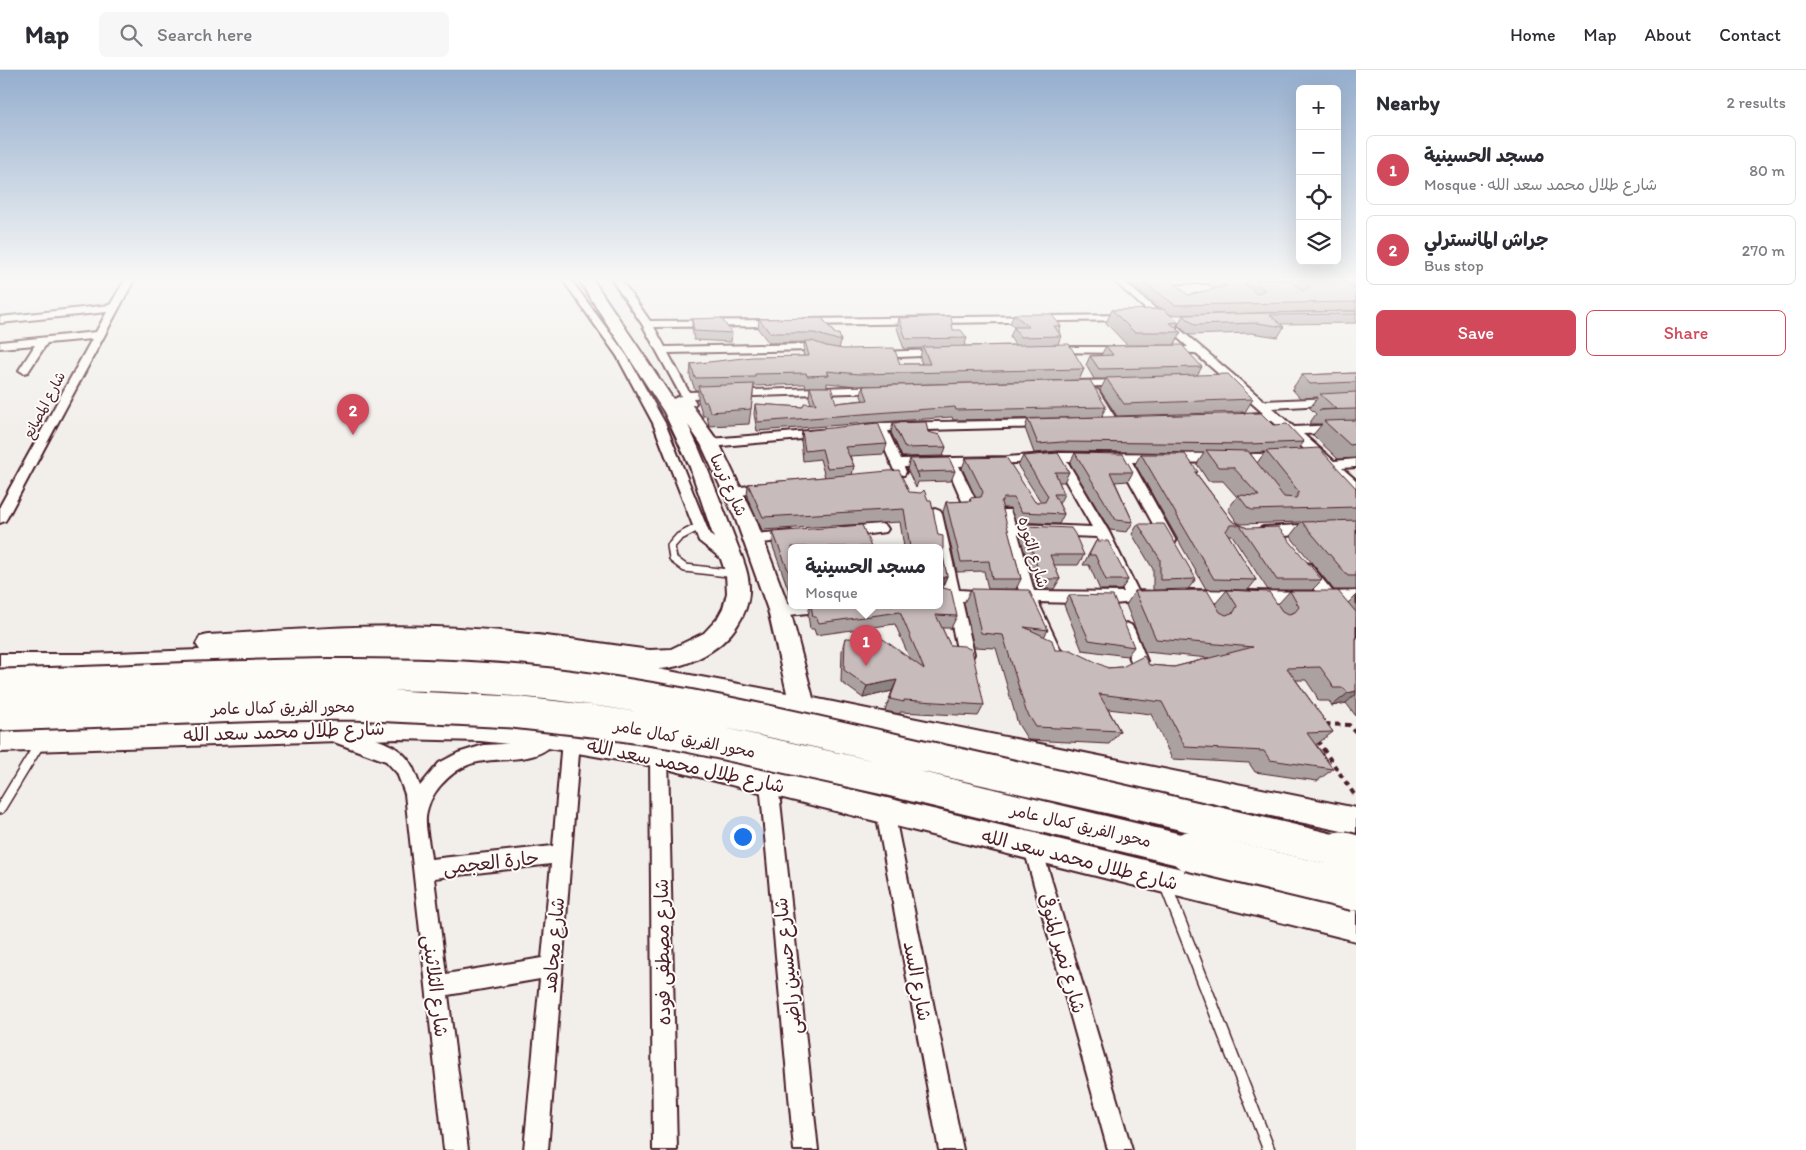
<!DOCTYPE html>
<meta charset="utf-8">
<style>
body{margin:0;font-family:Itim,"Playpen Sans Arabic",sans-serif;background:#f7f7f7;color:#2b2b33}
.controls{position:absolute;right:15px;top:15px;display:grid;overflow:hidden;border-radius:8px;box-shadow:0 5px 20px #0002}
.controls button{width:45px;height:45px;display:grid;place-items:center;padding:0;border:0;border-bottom:1px solid #e1e1e2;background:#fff;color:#2b2b33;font:25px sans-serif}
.you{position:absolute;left:742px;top:766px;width:18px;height:18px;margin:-12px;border:4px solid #fff;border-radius:50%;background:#1a73e8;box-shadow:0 0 0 8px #1a73e833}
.badge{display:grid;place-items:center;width:32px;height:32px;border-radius:50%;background:#d1495b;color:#fff;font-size:16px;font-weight:700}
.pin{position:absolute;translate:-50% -41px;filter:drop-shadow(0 1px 2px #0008)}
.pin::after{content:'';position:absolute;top:26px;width:18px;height:15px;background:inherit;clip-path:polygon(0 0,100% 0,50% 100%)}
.popup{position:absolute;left:788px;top:474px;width:155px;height:65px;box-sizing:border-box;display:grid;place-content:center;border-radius:8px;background:#fff;filter:drop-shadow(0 1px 4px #0005);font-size:16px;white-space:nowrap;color:#7c7c81}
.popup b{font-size:19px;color:#2b2b33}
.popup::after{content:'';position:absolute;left:50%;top:100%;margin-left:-10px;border:10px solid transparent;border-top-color:#fff}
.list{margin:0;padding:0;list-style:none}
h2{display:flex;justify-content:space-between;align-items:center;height:65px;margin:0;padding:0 20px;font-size:21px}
h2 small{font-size:16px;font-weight:400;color:#7c7c81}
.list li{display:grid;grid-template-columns:32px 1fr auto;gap:15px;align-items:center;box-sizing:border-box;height:70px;margin:0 10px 10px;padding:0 10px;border:1px solid #e1e1e2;border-radius:8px}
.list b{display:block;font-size:19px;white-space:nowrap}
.list p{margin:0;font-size:16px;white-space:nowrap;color:#7c7c81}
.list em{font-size:16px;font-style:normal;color:#7c7c81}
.actions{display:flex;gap:10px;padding:15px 20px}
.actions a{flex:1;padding:11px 0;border:1px solid #d1495b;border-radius:8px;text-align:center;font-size:18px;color:#d1495b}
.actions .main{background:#d1495b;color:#fff}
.icon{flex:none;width:28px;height:28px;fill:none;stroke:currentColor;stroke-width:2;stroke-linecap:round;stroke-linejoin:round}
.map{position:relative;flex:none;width:1356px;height:1080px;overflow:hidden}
header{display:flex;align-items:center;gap:30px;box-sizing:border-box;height:70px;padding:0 25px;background:#fff;border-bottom:1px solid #e1e1e2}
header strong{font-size:24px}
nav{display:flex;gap:28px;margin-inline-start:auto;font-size:18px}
.search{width:350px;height:45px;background:#f7f7f7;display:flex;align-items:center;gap:12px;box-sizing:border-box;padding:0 18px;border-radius:8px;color:#7c7c81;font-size:19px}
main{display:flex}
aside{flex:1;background:#fff}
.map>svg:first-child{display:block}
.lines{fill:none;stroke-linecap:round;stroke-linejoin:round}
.lane-far2-casing{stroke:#4a1f2b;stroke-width:10}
.lane-far1-casing{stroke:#4a1f2b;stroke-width:12}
.lane-casing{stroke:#4a1f2b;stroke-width:14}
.street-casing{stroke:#4a1f2b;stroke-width:4}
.secondary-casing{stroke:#4a1f2b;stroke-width:4}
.path{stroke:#4a1f2b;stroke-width:4;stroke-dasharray:5.5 4.5;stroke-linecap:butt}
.lane-far2{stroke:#fdfcf7;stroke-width:7}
.lane-far1{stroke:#fdfcf7;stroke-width:9}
.lane{stroke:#fdfcf7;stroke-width:11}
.street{fill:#fdfcf7;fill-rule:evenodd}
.secondary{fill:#fdfcf7;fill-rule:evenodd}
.highway-bridge-far1-casing{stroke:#4a1f2b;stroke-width:35;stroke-linecap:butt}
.highway-bridge-casing{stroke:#4a1f2b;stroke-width:43;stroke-linecap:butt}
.highway-bridge-far1{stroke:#fdfcf7;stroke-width:31}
.highway-bridge{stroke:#fdfcf7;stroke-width:39}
.wall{fill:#aca1a1;stroke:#4a1f2b;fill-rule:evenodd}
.shaded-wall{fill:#8c8383;stroke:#4a1f2b}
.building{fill:#c8bbbb;stroke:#4a1f2b}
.labels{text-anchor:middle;stroke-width:4;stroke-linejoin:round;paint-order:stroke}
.far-street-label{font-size:14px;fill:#4a1f2b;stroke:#fdfcf7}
.street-label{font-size:16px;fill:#4a1f2b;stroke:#fdfcf7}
.near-street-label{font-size:19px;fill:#4a1f2b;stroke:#fdfcf7}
</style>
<header>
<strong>Map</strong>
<div class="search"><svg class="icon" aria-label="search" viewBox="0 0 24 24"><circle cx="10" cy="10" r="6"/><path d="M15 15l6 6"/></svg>Search here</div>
<nav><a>Home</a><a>Map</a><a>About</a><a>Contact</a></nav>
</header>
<main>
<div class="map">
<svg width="1356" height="1080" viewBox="0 0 1356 1080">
<rect width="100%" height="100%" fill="#f2efeb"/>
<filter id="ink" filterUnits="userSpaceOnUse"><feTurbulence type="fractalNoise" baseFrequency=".02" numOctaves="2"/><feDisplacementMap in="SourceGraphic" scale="10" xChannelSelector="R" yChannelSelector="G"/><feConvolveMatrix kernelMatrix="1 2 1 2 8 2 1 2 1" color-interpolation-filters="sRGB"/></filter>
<g filter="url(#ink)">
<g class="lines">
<!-- lane-far2 casing -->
<g class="lane-far2-casing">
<path id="lane-far2" d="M698,457L679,467L671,476L673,489L685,498L736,504"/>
</g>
<!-- lane-far1 casing -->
<g class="lane-far1-casing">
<path id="lane-far1" d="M0,739L40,673"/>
</g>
<!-- lane casing -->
<g class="lane-casing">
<path id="lane" d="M1166,816L1269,1080"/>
</g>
<!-- street casing -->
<g class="street-casing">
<path id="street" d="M125,210H134L7,448L5,451L0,453V436L92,269L47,273L28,302L24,303L19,300L35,275L0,278V272L96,262L107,242L0,253V247L110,235Z
M563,210H571L627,286L665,353L710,465L737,485L739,489L737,493H727L699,471L653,353L617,286Z
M612,210H621L650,251L778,250L783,253L778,256L654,257L665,277L813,274L828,281L823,284L812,280L668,283L689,322L882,316L888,319L882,322L693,328L696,333L694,335H686L642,254Z
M1113,210H1122L1264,331L1356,327V333L1272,338L1294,357L1356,354V362L1303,364L1334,391L1356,389V397L1342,398L1356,410V421L1351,420L1271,350H1242L1240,347L1242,344L1263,343L1195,283L1164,282L1163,280L1168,277H1188Z
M1148,210H1356V213H1153Z
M1128,245L1133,248L1132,250L804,255L799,252L804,249Z
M1053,277H1125L1130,280L1125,283L1049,282L1048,280Z
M940,280L944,281L945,283L944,285L875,288L870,285L875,282Z
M1125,310L1131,313L1129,315L1073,317L1067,314L1073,311Z
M1094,319L1098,320L1118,352L1116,355L1112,356L1108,355L1088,322Z
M1045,350L1051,354L1049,357L888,361L901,389L1007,387L1058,383L1281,384L1287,388L1281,392L1243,393L1132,392L1176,471L1174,474H1164L1119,392L1067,391L1109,462L1138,521L1157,522L1159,526L1157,530L1113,534L1038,532L1063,585L1061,589L1055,591L1049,589L1023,532L1008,530L1006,526L1008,522L1019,521L998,443L1000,440H1010L1015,454L1092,457L1054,391L959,396L977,433L975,436H965L963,433L947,396L904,397L906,402L904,405H896L877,361L861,363L855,359L861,355L881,353ZM1018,464L1097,467L1124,522L1034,521Z
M821,360L827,364L825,367L710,377L704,373L710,369Z
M768,414L773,415L774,418L773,421L732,426L725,422L732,418Z
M935,439L940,441L942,444L959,520L992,522L994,526L992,530L962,531L974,584L972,588L966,590L960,588L958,584L947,531L940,530V520H944L940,498V477H935L928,444L930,441Z
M1356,452V462L1263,467L1258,465L1256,462L1258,459L1263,457Z
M881,454L886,456L888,459L886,462L844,467L839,465L837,462L839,459L844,457Z
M791,461L796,463L798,466L796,469L753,474L748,472L746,469L748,466L753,464Z
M1305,493L1310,494L1333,522L1356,521V533H1342L1356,550V567L1351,565L1325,533L1190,532L1185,530L1183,526L1185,522L1190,520L1316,522L1298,498L1300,494Z
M792,533V535H834L832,539L827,541L779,546L774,544L772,540L774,536Z
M1126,553L1131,555L1134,559L1147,591L1145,596L1139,597L1133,596L1131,591L1118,559L1121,555Z
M329,656C349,662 389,669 403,684C412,692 416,705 420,716L439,693L458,683L484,675L521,673L548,660L554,662L557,667C542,698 493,684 468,695C457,699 448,707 440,716C433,724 427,736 426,747C425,760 430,776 431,789L553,776L562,670L565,665L571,662L577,665L580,670L548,1080H524L540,909L448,925L468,1080H444L405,724L397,703L386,691L323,668L320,663L323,658ZM551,794L542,888L446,904L434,808Z
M659,677L665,680L668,685L677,1080H653L650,685L653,680Z
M769,705L775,707L778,713L818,1080H794L760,713L763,707Z
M1029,730L1035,733L1038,739L1041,775L1132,1080H1108L1023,775L1020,739L1023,733Z
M885,733L891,736L894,742L963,1080H939L876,742L879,736Z"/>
</g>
<!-- secondary casing -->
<g class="secondary-casing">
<path id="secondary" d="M579,210H593L673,329L680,326L686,327L719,373L756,450L790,540L813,628L1356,738V764L821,650L818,657L809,660L800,657L795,645L602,609L504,597L427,591L87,604H0V584H87L200,580L196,574L200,567L208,565C284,561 359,554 435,557C507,559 579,570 650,580L671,579L704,563L717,549L723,538L727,523L726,504L690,397L664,342ZM688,355L701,374L736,450L768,540L787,623L658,599C677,598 694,592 711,581C730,569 748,546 749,522C750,502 740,483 733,464C719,427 705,391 688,355Z
M398,647L480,649L548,656L659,673L1356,841V871L659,697L548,678L480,671L398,669L0,682V660Z"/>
</g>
<!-- path -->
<path class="path" d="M1325,654L1349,655L1356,662
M1317,670L1356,727"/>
<!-- lane-far2 -->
<use href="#lane-far2" class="lane-far2"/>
<!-- lane-far1 -->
<use href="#lane-far1" class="lane-far1"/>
<!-- lane -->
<use href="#lane" class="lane"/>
<!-- street -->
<use href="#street" class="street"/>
<!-- secondary -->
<use href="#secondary" class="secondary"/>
<!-- highway-bridge-far1 casing -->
<g class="highway-bridge-far1-casing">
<path id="highway-bridge-far1" d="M0,615C173,611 348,596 521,611C660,624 796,657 932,688C1070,719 1208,749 1346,783
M0,645L271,635L353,634L513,642L593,651L674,663L885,709L1194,783"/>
</g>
<!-- highway-bridge casing -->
<g class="highway-bridge-casing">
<path id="highway-bridge" d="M1189,781L1356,821
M1341,781L1356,785"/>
</g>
<!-- highway-bridge-far1 -->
<use href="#highway-bridge-far1" class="highway-bridge-far1"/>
<!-- highway-bridge -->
<use href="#highway-bridge" class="highway-bridge"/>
</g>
<!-- wall -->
<path class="wall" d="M1134,210H1171L1188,225L1214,219L1208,215L1211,210H1240L1245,214L1248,210H1289L1295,214L1298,210H1342L1348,214L1351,210H1356V241L1170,245L1179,252L1176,257L1181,262L1174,275H1127L1106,253L1112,240L1162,239L1131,215Z
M1356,241V253L1281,254L1284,257L1278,267L1251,263L1189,265L1178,255L1183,245Z
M1014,244L1061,256L1059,262L1061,266L1058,274L1084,299L1079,310L857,316L827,313V317H806L805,314L754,316L749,354L709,356L707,346H703L698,330V320H695L690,306L691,294L804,286L803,282L805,272L769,273L758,259L759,249L822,248L841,271L839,279L900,294H922L920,289L922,278L904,279L897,258L899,248L953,260L967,268L964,276L1015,275L1010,267L1014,257L1010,254Z
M692,249L732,263L731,272L694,270L692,258Z
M1106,276L1202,297L1197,305L1253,329L1245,342L1117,346L1100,320L1106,309H1094L1086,295L1090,286L1101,285Z
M1356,303V388L1338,389L1313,365L1322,354H1309L1316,344L1310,338L1318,327L1300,328L1292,319L1302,305Z
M863,316L1106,337L1101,347L953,350L952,347L757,361L754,344L755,334L803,337L811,334L809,327L810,317L836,333L863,330L861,326Z
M1028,349L1273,355L1304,372L1298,379L1356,418V520H1334L1290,466L1301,452L1241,454L1237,452L1228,439L1237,427L1223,411H1208L1197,394L1204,383L1058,381L1034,383L1025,358ZM1265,382L1257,393L1250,383Z
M893,353L946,377L943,386L902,387L891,362Z
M802,361L887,374L884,384L850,386L854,396L852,405L909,422L938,465L947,506L943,515V518L957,546L951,558H942L950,575L984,635L978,646L900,642V644L885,641L892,621L863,628L841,612L842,580L845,568L910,589L895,554L816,565L814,559H810L808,545L810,535H940V477H904L900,452L762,460L747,427L748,414L825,407L820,389L803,391L801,370Z
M1075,383L1133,402L1128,411L1115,412L1133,452L1127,462L1110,460L1070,393Z
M1141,384L1198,402L1196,403L1232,451L1247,458L1322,510L1312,520H1268L1232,465H1228L1256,510L1248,520L1206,519L1135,394Z
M1023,386L1069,402L1064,412H1059L1064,424L1059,434L1064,444L1059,454L1016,452L1010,438H1002L1021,509L1016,519H988L984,501L957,502L943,442L946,432L969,431L970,428H976L962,398L966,388L1035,432H1041L1018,396Z
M910,389L955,401L951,411L918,412L916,418L907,399Z
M1138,454L1196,509L1188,519L1153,520V499L1132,464Z
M1025,456L1084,485L1078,495H1054L1060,509L1054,519H1035L1020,466Z
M773,462L792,477V524H790L772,474Z
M1096,471L1128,510L1121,520H1100L1089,495H1083Z
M971,519L1048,560L1044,567L1055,580L1108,598L1149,595L1174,597L1209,588L1145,582L1126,535L1135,521L1215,534L1227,520L1278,534L1290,521L1348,533L1356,525V646L1346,633L1332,636L1329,631H1318L1316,625L1306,610H1296L1333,662L1317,674H1316L1333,699L1317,711L1255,702L1249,693L1172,689L1151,644L1108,639L1120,661L1109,674L1028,670L1018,654L996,578L974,577L964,533Z
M1069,525L1134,577L1127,586L1082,580L1064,535Z"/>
<!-- shaded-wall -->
<path class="shaded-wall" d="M947,506L942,518L943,508Z
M897,610L892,621L863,628L867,616Z
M1356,621V624L1346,633L1332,636L1348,623Z"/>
<!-- building -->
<path class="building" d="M1141,210H1171L1188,225L1227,216L1218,210H1240L1257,224L1265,220L1254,210H1289L1303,221L1310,217L1304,210H1342L1356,220V232L1175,235Z
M1163,239L1179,252L1170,253L1181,262H1134L1112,240Z
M1356,241V244L1270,245L1284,257L1257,253L1195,255L1183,245Z
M1014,244H1051L1061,256H1054L1061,266L1020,267L1014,257H1029Z
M951,246L953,260H961L967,268L906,269L899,248Z
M721,248L732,263L694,261L692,249Z
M822,248L835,264H839L841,271L814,263H770L759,249Z
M805,271H812L826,276L843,279L894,278L900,294H930L923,277L1069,274L1084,299L859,304L827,301L829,305L807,306L806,303L755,304V307L695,308L691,294L752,287L809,286Z
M1182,275L1202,297L1099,299L1090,286L1113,285L1106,276Z
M1356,303V312L1310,314L1302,305Z
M1228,304L1253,329L1124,334L1106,308Z
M1090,310L1106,337L956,340L955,337L758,352L755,334L803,337L804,333L816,334L810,317H831L836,333L868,330L863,316Z
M754,314L751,339L710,342L707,332H704L698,316Z
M1356,322V339L1319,340L1336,339L1320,324Z
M1261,343L1273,355L1287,354L1304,372L1249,374L1062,372L1038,374L1028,349Z
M1356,350V374L1350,375L1324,351Z
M926,352L928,362L940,365L946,377L905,378L893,353Z
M878,353L887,374L845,377L854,396L827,398L822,379L805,381L802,361Z
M1319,378L1356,418V437L1252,440L1248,438L1238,425L1259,426L1233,397H1218L1206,380L1248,381L1284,427L1296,428L1299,422L1266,381Z
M1058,383L1069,402H1055L1064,424H1054L1064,444L1021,442L1014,428H1004L1001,432L1021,509H992L989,491L961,492L946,432L971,431L970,428L981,427L983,422L966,388L1006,387L1035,432H1045L1048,426L1023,386Z
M1075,383L1123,384L1133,402H1110L1133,452L1116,450Z
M1141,384H1185L1198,402H1195L1232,451L1247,458L1278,457L1322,510H1277L1240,455H1230L1226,461L1256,510L1214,509Z
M949,388L955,401L916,402L919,408L910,389Z
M899,400L909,422L921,423L924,420L928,430H931L938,465L943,466V486L947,506L943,508V518L951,520L957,546L936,545L950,575L964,576L972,580L984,635L904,630V632L890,629L897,610L867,616L844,600L845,568L883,569L924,599L900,542L819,553L816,547H813L811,535H940V477H910L904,439L763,447L748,414Z
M1356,450V506H1348L1302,452Z
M1138,454H1164L1196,509L1160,510V489Z
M862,455L871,477H792V510L773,462Z
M1025,456L1071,458L1075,464L1084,485H1050L1060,509H1041Z
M1096,471H1108L1128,510H1106L1095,485H1089Z
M971,519L1029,520L1048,560L1024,557L1052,570L1055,580H1071L1108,598L1122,597L1144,586L1149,595L1174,597L1253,577L1156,569L1135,521L1207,520L1220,542L1226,545L1234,542L1237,536L1227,520L1269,522L1282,541L1289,544L1295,542L1299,537L1290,521H1338L1356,542V621L1348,623L1344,618H1333L1331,612L1320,597L1287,598L1333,662L1307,663L1333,699L1270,690L1264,681L1185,677L1162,632L1099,624L1120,661L1036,657L1026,641L1003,565L981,563Z
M1069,525L1113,526L1134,577L1089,570Z"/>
</g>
<!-- sky -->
<linearGradient id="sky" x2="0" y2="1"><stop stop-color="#94aece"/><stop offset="0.58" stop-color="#f9f8f6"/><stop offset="1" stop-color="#f9f8f6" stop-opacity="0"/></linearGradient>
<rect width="1356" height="361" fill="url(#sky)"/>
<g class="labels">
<!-- far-street labels -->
<g class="far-street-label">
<text transform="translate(44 335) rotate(-62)" y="5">شارع المصانع</text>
</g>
<!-- street labels -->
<g class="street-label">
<text transform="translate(729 415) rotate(65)" y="6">شارع ترسا</text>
<text transform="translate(1034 482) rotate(74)" y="6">شارع الثوره</text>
<text transform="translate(283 637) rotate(-1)" y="6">محور الفريق كمال عامر</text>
<text transform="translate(685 668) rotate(11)" y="6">محور الفريق كمال عامر</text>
<text transform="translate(1081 755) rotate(13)" y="6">محور الفريق كمال عامر</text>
</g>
<!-- near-street labels -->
<g class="near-street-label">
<text transform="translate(284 661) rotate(-2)" y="7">شارع طلال محمد سعد الله</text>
<text transform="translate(686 695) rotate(12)" y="7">شارع طلال محمد سعد الله</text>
<text transform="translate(1080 789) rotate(14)" y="7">شارع طلال محمد سعد الله</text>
<text transform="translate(491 792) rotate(-6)" y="7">حارة العجمى</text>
<text transform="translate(553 875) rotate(-85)" y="7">شارع مجاهد</text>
<text transform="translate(662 882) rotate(-91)" y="7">شارع مصطفى فوده</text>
<text transform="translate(1063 883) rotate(74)" y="7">شارع نصر المنوفى</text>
<text transform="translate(787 896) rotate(-96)" y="7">شارع حسين راضى</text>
<text transform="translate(918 911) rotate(79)" y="7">شارع السد</text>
<text transform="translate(436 916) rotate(83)" y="7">شارع الثلاثينى</text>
</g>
</g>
</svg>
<div class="controls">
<button>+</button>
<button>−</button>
<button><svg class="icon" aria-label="locate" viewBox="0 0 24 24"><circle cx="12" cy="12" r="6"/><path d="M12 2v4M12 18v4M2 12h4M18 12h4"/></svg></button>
<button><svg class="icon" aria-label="layers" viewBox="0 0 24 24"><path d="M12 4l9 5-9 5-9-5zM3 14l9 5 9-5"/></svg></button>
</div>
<div class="you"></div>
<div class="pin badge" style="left:866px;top:596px">1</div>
<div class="popup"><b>مسجد الحسينية</b>Mosque</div>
<div class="pin badge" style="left:353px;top:365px">2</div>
</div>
<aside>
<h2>Nearby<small>2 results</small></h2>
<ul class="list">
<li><span class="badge">1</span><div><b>مسجد الحسينية</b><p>Mosque · شارع طلال محمد سعد الله</p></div><em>80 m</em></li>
<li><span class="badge">2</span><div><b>جراش المانسترلي</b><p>Bus stop</p></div><em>270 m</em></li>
</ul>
<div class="actions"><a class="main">Save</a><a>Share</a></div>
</aside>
</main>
